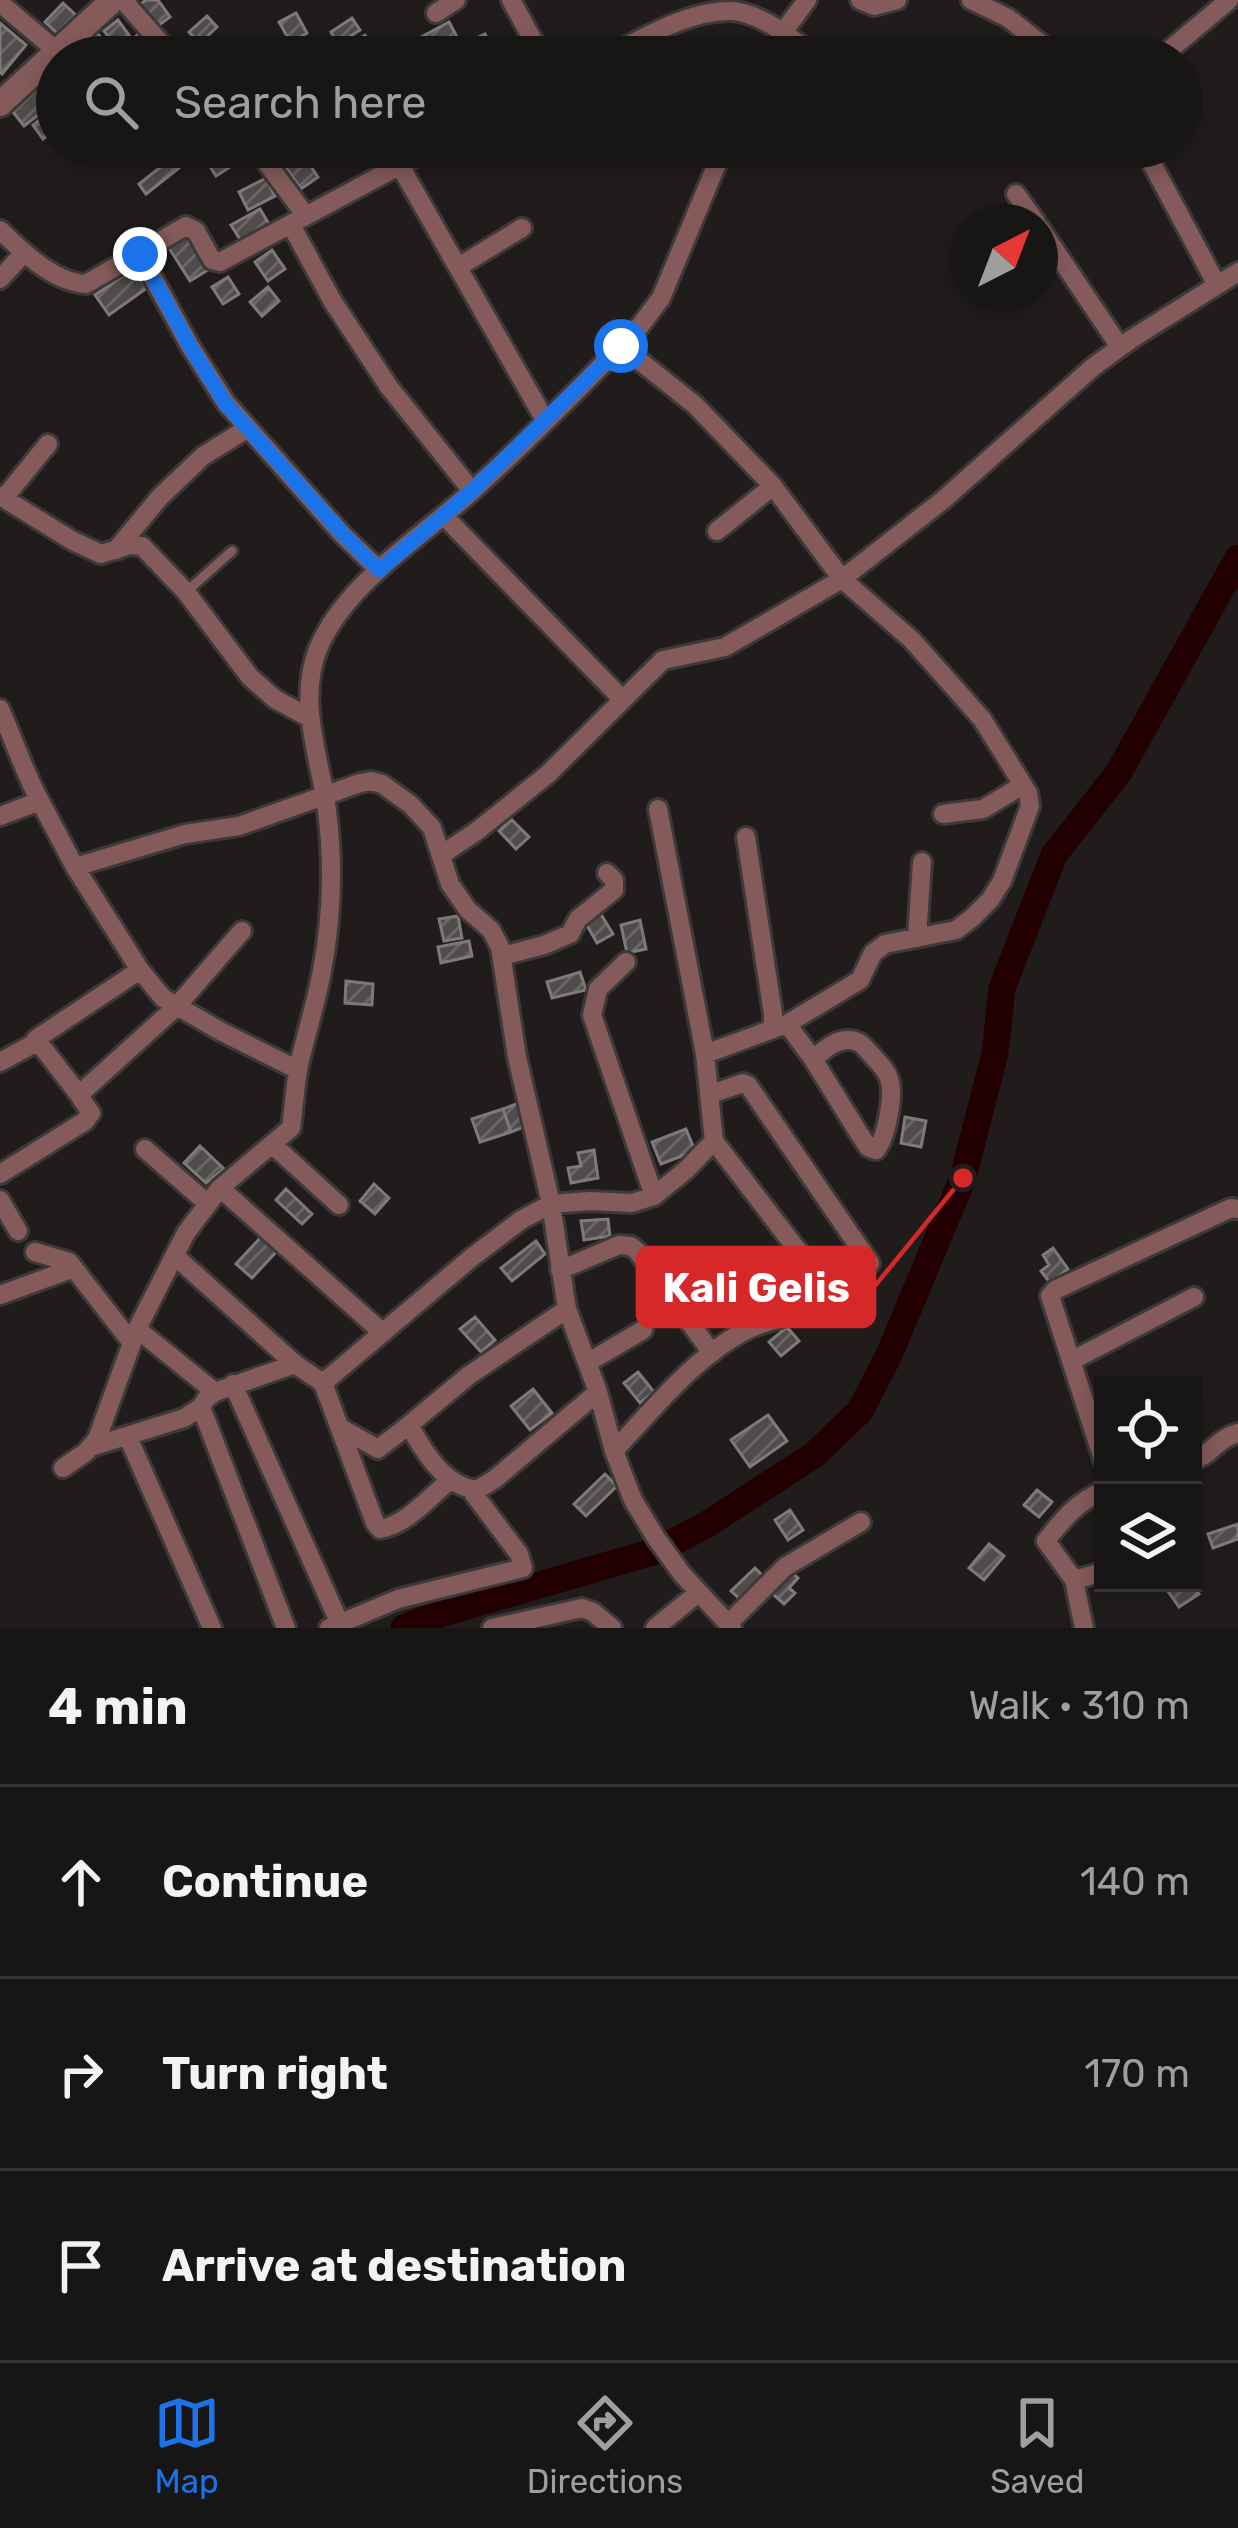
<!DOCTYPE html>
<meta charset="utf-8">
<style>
body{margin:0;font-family:Rubik,sans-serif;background:#252222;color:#f1f3f6}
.controls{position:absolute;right:36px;bottom:36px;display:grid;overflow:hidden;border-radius:0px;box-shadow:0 6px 18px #0003}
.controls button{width:108px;height:108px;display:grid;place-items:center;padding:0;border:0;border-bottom:3px solid #363434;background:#181515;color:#f1f3f6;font:60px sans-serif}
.compass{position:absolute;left:950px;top:204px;width:108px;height:108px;border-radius:50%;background:#181515;box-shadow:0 6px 18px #0003;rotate:42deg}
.stop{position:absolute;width:36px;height:36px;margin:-27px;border:9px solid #1a73e8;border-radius:50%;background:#fff}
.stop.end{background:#1a73e8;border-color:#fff;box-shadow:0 3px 12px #0008}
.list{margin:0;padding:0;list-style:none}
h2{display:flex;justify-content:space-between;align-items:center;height:156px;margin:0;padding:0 48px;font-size:51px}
h2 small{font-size:39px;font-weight:400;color:#9f9fa0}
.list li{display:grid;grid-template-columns:78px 1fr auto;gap:36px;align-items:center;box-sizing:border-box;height:192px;padding:0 48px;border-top:3px solid #363434}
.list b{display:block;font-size:45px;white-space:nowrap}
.list em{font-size:39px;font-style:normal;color:#9f9fa0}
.icon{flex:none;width:66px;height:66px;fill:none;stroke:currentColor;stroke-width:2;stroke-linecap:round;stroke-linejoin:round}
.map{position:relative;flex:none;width:1238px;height:1628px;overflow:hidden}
.search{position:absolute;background:#181515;box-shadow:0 6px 18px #0003;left:36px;right:36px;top:36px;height:132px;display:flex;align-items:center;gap:30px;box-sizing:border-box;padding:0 42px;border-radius:66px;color:#9f9fa0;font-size:45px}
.sheet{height:732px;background:#181515}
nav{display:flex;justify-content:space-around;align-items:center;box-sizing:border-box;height:168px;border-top:3px solid #363434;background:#181515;font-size:33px;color:#9f9fa0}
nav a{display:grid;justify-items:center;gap:6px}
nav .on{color:#1a73e8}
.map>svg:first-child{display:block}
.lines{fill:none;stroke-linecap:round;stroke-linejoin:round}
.river{stroke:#220002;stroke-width:27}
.building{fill:url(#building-hatch);stroke:#7f7a7a;stroke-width:3}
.service-casing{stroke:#3d3939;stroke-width:15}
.minor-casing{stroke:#3d3939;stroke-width:24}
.tertiary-casing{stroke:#3d3939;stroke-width:30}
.service{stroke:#845a5a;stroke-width:9}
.minor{stroke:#845a5a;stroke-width:18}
.tertiary{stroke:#845a5a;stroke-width:24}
.route{stroke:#1a73e8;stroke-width:15}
.leader{fill:none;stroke:#d62828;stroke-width:4.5}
.callout-dot{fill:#d62828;stroke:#201c1c;stroke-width:4.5}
.callout{fill:#d62828;stroke:#d62828;stroke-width:4.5}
.callout-label{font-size:42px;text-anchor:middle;font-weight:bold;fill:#fff}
</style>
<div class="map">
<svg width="1238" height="1628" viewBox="0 0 1238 1628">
<defs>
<pattern id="building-hatch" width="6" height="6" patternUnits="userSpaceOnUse" patternTransform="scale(3)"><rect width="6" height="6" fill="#514c4c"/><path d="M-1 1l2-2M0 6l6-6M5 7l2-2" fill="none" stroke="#6a6666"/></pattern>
</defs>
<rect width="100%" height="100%" fill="#201c1c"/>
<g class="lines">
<!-- river -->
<path class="river" d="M404,1628L433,1616L656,1551L706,1525L814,1455L860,1411L889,1355L963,1178L995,1053L1002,988L1054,855L1119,772L1238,558"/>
</g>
<!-- building -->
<path class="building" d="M146,0H158L170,17L155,28L139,5Z
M63,3L79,18L61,37L45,22Z
M296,13L307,33L291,43L279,22Z
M207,16L217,27L200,43L189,32Z
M352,18L360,30L338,44L331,32Z
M118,20L131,38L117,48L104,31Z
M449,22L463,48L447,57H434L423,36Z
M0,23L26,45L2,74L0,72Z
M143,30L161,50L154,57H125L119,51Z
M98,34L112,51L106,57H90L81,47Z
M485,34L495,55L473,57L466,43Z
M365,35L380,57H349L344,49Z
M38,85L53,104L24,126L9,107Z
M56,107L57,128L43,139L33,125Z
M224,147H244L249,155L216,176L205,159Z
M300,150L318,177L301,189L282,162Z
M177,154L184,164L146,194L139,184Z
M266,178L275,196L248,210L239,192Z
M260,209L272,229L244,246L231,225Z
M190,235L211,268L190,281L169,248Z
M272,250L285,269L268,281L255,262Z
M133,269L147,288L109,315L95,295Z
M228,277L239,294L223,304L212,287Z
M268,287L279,301L262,316L250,302Z
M511,819L529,837L516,849L499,831Z
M599,911L613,934L597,943L584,920Z
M458,916L462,938L444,941L439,919Z
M640,920L646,949L627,953L621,925Z
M469,941L472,956L441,963L438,947Z
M580,972L586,990L552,998L547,982Z
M346,981L373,984L372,1005L345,1003Z
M521,1102L529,1125L511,1132L503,1109Z
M503,1109L511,1132L480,1142L472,1119Z
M905,1117L926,1121L921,1147L901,1143Z
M686,1129L695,1151L661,1164L652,1142Z
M200,1146L224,1169L206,1183L184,1163Z
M594,1150L598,1178L571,1183L568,1168L581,1166L578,1153Z
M374,1184L389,1198L375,1214L360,1201Z
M286,1189L312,1214L302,1224L276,1200Z
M608,1219L610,1236L584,1240L581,1221Z
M262,1236L277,1251L252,1278L236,1264Z
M536,1241L545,1254L512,1281L501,1268Z
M1053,1248L1068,1269L1050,1283L1041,1271L1049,1265L1043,1255Z
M475,1317L495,1340L481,1352L460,1329Z
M787,1327L799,1341L781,1356L769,1342Z
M638,1372L654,1392L640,1403L624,1383Z
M533,1389L552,1413L530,1430L511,1406Z
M768,1415L787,1441L750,1467L731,1440Z
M605,1474L617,1486L586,1516L574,1504Z
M1037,1490L1052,1502L1039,1517L1024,1505Z
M790,1510L803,1530L788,1540L775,1520Z
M1238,1524V1539L1213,1548L1208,1534Z
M989,1544L1004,1556L984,1580L969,1568Z
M755,1568L766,1579L743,1602L731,1591Z
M788,1569L798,1578L789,1588L795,1593L784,1604L768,1590Z
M1170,1583H1191L1199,1594L1179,1607L1165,1587Z"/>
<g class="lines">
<!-- service casing -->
<g class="service-casing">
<path id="service" d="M186,592L232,551"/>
</g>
<!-- minor casing -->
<g class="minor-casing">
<path id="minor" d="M123,0L173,57
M511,0L542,57
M860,0L874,6L897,0
M971,0L1008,18L1058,57
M0,3L58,52
M436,13L456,0
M606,57C642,39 691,9 732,11C761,13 794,39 815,57
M770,57L784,31L807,0
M1161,57L1229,0
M255,147L306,216
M1143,147L1217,285
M399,164L545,420
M1016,194L1036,222
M291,225L333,302L389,387L472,491
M1040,228L1120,347
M0,230C23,252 53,282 86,284L186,226L196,231L212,260L220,262L434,147
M140,254L190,346L226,403L342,534L379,570
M458,267L522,228
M0,279L24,253
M621,346L695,405L773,486L842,579L912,640L982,719L1028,793L1030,806L1002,881L990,900L972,918L956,930L885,944L873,953L860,980L787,1024L773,1029V1014L746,837
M0,496L73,541L101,554L130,545L142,546L186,592L250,677L275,699L310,718
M4,498L48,444
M444,516L622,699
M717,531L773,486
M116,550L160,497L203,456L248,428
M0,709C14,740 24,772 40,801
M658,809L705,1054L773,1029
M943,814L983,809L1023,785
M0,816L40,801L75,867L140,970L163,998L222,1032L298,1070
M441,855L477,831L548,774L663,660L725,647L842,579L943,500L1093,367L1133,338L1238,272
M75,867L185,834L239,826L360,783L371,781L382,784L411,805L432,828L450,884L468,910L491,930L500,947L517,1057L551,1204L567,1309L598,1392L614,1451L633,1500L656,1538L682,1574L732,1628
M917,938L922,862
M502,956L544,945L570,934L578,919L614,890V880L607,873
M626,962L598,989L592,1015L654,1196
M787,1024L813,1059C823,1051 833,1041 846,1040C858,1039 863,1045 870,1053C876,1060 885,1068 888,1076C896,1092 886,1138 876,1150L868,1147L860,1135L813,1059
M0,1062L37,1042
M711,1094L743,1083L748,1085L870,1263
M80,1096L36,1039L140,970
M714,1141L825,1286
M273,1145L339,1205
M145,1149L208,1204
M0,1174L85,1121L91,1113L82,1100V1092L176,1007L242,931
M220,1188L383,1333
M0,1200L18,1231
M35,1252L69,1262L132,1343
M175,1256L295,1364
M560,1270L619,1245L631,1246L638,1252L712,1353
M0,1295L74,1268
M567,1309L468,1376L409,1425C424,1452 444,1486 477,1490L495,1479L598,1392
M137,1329L215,1392L295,1364L323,1383L471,1258L521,1220L551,1204L590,1201L632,1203L654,1196L686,1170L714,1141L705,1054
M1071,1361L1194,1297
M587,1363L643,1330
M323,1383L375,1523L380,1529C406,1525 430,1497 450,1480
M233,1384L340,1624
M215,1392L206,1399L201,1407L286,1628
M341,1428L378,1449L409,1425
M128,1437L212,1628
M91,1447L184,1418L201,1407
M614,1451C652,1410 698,1353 749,1329C772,1318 799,1316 820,1300
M1103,1459L1050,1296L1055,1290L1231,1208L1238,1209
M1193,1460C1213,1455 1214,1440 1238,1433
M63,1468L86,1452L97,1439L137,1329L186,1233L220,1188L291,1128C294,1107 295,1085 299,1065C306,1035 315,1006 321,976C332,920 334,859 326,803C318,752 298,700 318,649C345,584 419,539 470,493C529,440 585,383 640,326L661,298L724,147
M1074,1580L1103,1572
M728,1624L785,1567L861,1522
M329,1628L398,1599L523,1568L519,1554L470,1489
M492,1628L582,1608L593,1612L612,1628
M655,1628L698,1593
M1084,1628L1074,1580L1046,1541C1062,1520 1078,1501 1103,1491"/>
</g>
<!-- tertiary casing -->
<g class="tertiary-casing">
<path id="tertiary" d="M0,104L113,0"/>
</g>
<!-- service -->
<use href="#service" class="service"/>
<!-- minor -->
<use href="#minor" class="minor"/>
<!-- tertiary -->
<use href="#tertiary" class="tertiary"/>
</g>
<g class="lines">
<!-- route -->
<path class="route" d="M140,254L190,346L226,404L343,534L379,570L472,491L621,346"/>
</g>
<!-- callouts -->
<path class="leader" d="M963 1178L874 1287"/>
<circle class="callout-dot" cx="963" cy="1178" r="12"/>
<rect class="callout" x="638" y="1248" width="236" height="78" rx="12"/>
<g class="callout-label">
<text x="756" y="1302">Kali Gelis</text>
</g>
</svg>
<div class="controls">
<button><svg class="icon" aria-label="locate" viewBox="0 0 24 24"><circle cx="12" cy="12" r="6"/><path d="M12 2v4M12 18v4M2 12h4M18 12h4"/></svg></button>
<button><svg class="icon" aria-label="layers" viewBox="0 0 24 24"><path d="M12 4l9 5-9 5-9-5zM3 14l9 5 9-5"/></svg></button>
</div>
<svg class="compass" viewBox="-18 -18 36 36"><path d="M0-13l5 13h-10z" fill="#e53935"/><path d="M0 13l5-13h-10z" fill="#9f9fa0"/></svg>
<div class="stop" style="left:621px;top:346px"></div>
<div class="stop end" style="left:140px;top:254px"></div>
<div class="search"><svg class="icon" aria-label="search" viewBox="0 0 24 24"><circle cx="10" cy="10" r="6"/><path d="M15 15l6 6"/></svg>Search here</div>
</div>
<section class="sheet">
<h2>4 min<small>Walk · 310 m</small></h2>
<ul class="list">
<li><svg class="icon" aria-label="ahead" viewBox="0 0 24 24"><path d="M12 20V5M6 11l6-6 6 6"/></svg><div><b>Continue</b></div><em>140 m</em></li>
<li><svg class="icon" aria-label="right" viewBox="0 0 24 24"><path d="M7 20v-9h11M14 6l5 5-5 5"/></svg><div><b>Turn right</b></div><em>170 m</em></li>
<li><svg class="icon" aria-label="arrive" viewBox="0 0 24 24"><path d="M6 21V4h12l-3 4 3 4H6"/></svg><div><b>Arrive at destination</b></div></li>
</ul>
</section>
<nav>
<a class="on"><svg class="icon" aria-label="map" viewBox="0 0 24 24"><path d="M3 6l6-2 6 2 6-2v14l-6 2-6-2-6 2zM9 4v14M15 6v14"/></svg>Map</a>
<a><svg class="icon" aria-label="directions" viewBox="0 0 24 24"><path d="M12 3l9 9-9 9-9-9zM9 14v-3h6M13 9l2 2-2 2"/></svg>Directions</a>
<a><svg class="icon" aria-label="saved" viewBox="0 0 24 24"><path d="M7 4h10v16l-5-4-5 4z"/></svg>Saved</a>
</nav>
